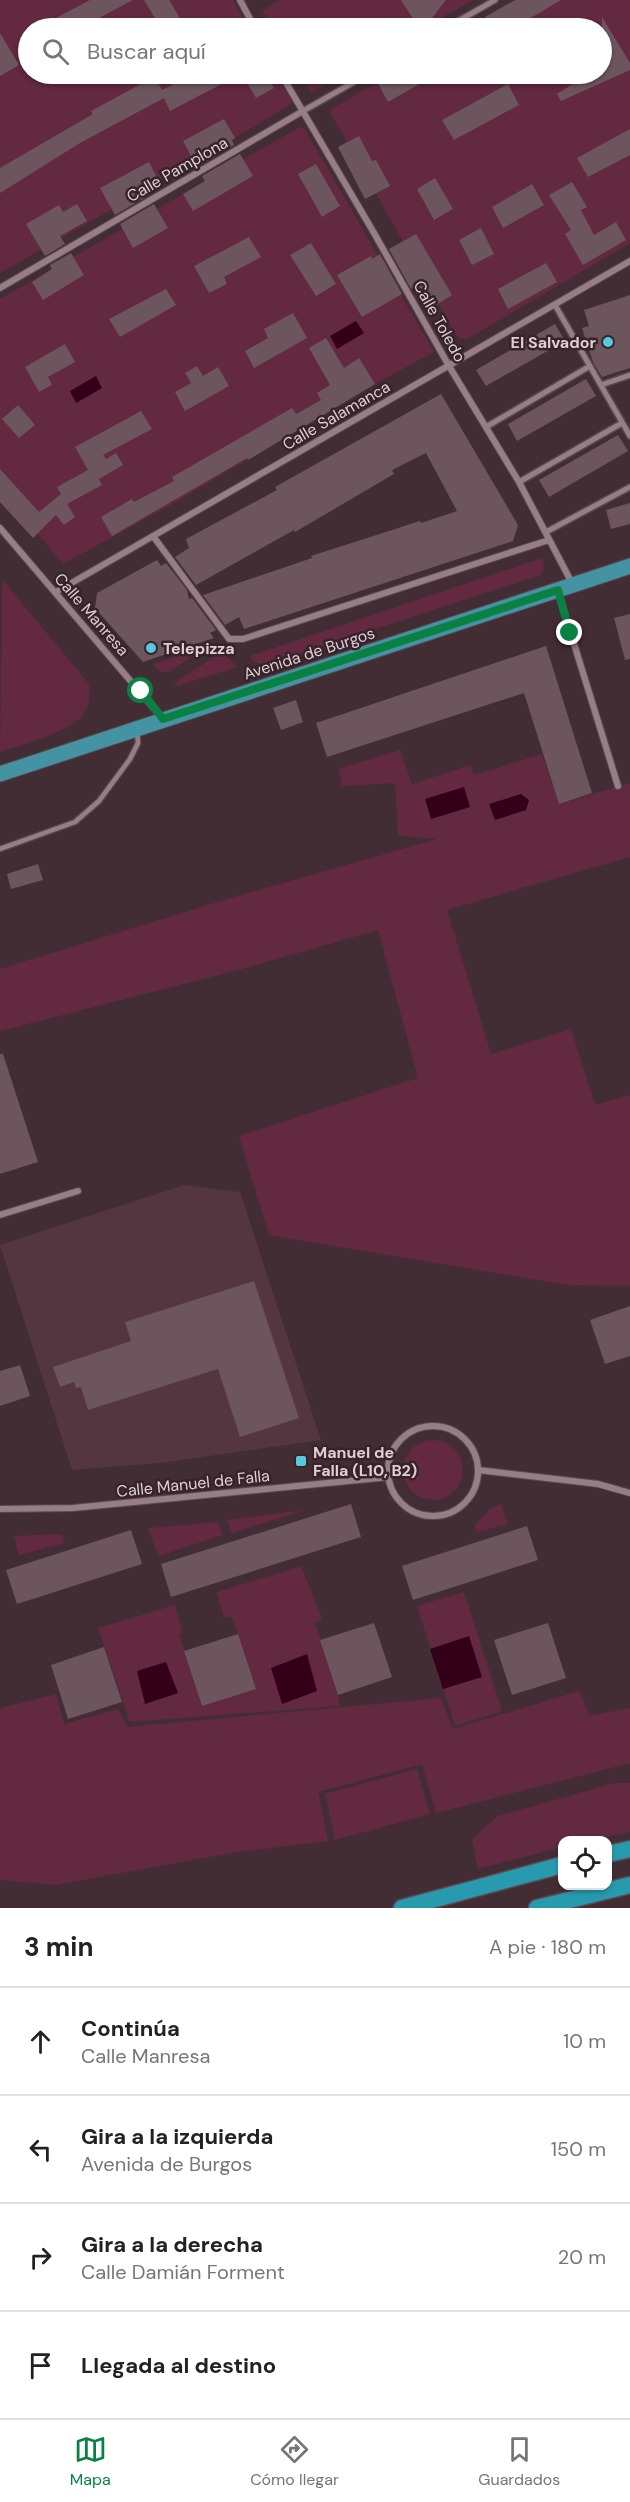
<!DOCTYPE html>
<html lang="es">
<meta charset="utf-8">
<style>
body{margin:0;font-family:"DM Sans",sans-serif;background:#f2f2f2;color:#222}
.controls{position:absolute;right:18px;bottom:18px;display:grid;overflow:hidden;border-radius:12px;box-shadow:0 2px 4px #0004}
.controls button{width:54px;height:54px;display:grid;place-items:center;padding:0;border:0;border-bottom:2px solid #e0e0e0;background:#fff;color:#222;font:30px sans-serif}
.stop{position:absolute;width:18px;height:18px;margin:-14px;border:4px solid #0b8043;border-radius:50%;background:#fff}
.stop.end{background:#0b8043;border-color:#fff;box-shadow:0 2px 6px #0008}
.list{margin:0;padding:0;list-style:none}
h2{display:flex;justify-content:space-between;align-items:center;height:78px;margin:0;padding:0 24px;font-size:26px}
h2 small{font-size:20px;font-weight:400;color:#767676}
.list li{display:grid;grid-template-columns:39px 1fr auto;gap:18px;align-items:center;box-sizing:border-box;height:108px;padding:0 24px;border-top:2px solid #e0e0e0}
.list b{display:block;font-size:22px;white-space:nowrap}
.list p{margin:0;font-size:20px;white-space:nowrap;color:#767676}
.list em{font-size:20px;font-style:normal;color:#767676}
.icon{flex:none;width:33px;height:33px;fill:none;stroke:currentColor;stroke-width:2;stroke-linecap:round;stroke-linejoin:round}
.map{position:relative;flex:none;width:630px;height:1908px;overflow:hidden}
.search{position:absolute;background:#fff;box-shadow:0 2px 4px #0004;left:18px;right:18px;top:18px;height:66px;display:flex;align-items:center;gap:15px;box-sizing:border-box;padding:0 21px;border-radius:33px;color:#767676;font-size:22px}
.sheet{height:510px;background:#fff}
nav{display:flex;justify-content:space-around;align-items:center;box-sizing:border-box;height:84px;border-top:2px solid #e0e0e0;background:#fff;font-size:16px;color:#767676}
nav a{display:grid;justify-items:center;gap:3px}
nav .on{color:#0b8043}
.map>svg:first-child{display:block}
.built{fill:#533640}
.green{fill:#622940}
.water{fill:#340019}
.building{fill:#6d555d}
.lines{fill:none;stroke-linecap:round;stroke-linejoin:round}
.service-casing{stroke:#5c4950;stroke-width:7}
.pedestrian-casing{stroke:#5c4950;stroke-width:8}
.minor-casing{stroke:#5c4950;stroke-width:8}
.primary-casing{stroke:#5c4950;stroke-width:17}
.trunk-casing{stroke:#5c4950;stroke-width:19}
.service{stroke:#977d86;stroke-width:4.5}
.pedestrian{stroke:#977d86;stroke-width:5}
.minor{stroke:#977d86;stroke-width:6}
.primary{stroke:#4393a3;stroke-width:15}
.trunk{stroke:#279aad;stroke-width:16}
.route{stroke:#0b8043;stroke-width:8}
.poi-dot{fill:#55cadf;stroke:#38232b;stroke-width:2}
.labels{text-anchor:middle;stroke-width:5;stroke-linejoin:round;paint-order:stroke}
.street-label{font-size:16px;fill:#decfd4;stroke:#38232b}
.poi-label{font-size:16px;font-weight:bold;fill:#decfd4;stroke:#38232b;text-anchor:start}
</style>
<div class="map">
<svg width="630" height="1908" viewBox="0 0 630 1908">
<rect width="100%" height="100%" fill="#432d35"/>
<!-- built -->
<path class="built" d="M184,1185L240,1192L321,1440L160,1463L72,1470L0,1245Z"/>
<!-- green -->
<path class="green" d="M0,0H233L249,28H28V74H275L291,100L290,105L174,174L0,273Z
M280,0H473L423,28H273L262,10Z
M516,0H630V243L469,338L461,339L456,335L330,112L333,108L391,74H602V28H468Z
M299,74H345L311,93Z
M300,127L304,128L434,352L375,384L169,506L63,564L0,489V299Z
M543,558L544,570L541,575L261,666L259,663H255L250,656Z
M2,579L89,684C90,695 90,703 85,712C74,732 21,745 0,752Z
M208,646L169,672H160L153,664Z
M222,652L237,667L173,687L178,680Z
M400,750L412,784L471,765L474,775L542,754L559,804L630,783V857L447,910L491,1054L571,1029L595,1105L630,1095V1286L567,1285L269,1235L239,1136L418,1078L378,930L242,969L0,1031V969L224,900L437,839L398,836L395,783L342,786L338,769Z
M403 1470a30 30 0 1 1 60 0a30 30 0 1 1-60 0Z
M501,1504L508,1524L476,1532L475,1525L489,1510Z
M305,1510L232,1533L227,1520Z
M218,1522L223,1535L158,1556L148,1528Z
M62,1534L65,1543L19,1555L14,1536Z
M301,1566L322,1619L315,1623L338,1695L339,1706L130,1722L98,1628L175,1605L183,1633L179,1634L202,1706L238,1634L232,1617L224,1618L217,1592Z
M464,1592L502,1711L455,1726L417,1606Z
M579,1691L590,1716L630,1708V1763L436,1813L422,1764L318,1792L328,1841L231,1853L55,1885L0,1880V1708L56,1694L64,1724L118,1709L127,1727L441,1698L453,1729Z
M417,1769L430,1814L335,1840L325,1794Z
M615,1783H630V1832L591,1840H562V1847L478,1869L472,1839L498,1816Z"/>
<!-- water -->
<path class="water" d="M356,321L364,333L337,349L330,336Z
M96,376L102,388L76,403L70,391Z
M464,787L470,807L431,819L425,799Z
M521,794L529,800L526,810L495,820L489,804Z
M469,1636L482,1677L443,1689L430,1649Z
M307,1654L317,1691L282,1704L271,1668Z
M166,1662L178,1693L145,1704L137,1671Z"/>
<!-- building -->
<path class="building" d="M90,0H133L80,28H37Z
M144,0H169L186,28H161Z
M401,0H446L432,18L419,28Z
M515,0H561L529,19L534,28H490L485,17Z
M602,17L630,63V70L561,101L557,94L588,74H602Z
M0,33L19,65L0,76Z
M194,74H241L170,111L164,98L80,143L0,193V168L93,114L91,111L154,77L162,90Z
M242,74H265L274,88L256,98Z
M388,74H437L388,102L376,80Z
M508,84L519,105L454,140L442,120Z
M224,119L235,138L232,140L234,145L197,167L183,141Z
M630,129V155L588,177L577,158Z
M359,136L372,161L376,160L390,186L365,199L338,147Z
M240,154L253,176L193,211L183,194L205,181L202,176Z
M149,162L160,183L146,190L149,195L115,215L100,188Z
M316,164L340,206L322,217L298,174Z
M435,178L453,209L434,220L417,189Z
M572,182L587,207L581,210L594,235L616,222L626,240L583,265L565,234L571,230L549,195Z
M532,184L544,205L503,228L492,207Z
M77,204L87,221L60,236L65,244L45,256L26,224L59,205L63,212Z
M154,204L168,228L133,248L120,224Z
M481,228L494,254L472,265L459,240Z
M416,234L452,295L432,308L418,285L411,289L389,249Z
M249,237L261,257L224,277L227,284L209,293L194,266Z
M311,243L336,284L316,296L290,255Z
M71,253L84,275L43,300L32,282L52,269L50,265Z
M380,254L402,294L362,317L337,275L371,256L372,259Z
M546,263L557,282L508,309L498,289Z
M166,289L176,305L120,337L109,319Z
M630,295V368L602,377L593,362L582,328L589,326L584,310Z
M293,313L307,338L254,368L245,351L268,338L264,329Z
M555,324L565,341L486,386L476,370Z
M326,338L344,368L359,358L375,384L248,460L247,458L112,536L101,517L132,499L134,502L174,481L172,477L292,408L296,414L321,400L317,393L330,385L309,348Z
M65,344L75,362L48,377L52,385L39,392L25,367Z
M197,366L203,376L218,367L229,386L185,411L175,392L191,383L185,373Z
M586,379L596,396L517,441L508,424Z
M441,394L518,525L513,541L244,629L239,617L225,625L203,595L312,558L311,556L420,521L421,523L457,511L426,453L392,470L394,474L295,532L294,530L196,585L175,557L189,548L186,539L277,490L275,487Z
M18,405L35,425L19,438L2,419Z
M141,411L152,429L103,455L106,459L116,453L123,465L99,479L102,485L67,504L75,517L64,525L56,515L33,538L0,502V469L39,512L61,494L57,487L88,470L75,447Z
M618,435L628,451L549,497L539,480Z
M630,503V524L611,529L606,510Z
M157,560L161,566L166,563L187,590L189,599L192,598L216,630L210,633L214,638L143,662L95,608L97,593Z
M630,614V659L625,660L614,618Z
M546,646L592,793L559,804L524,693L327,757L316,723Z
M296,700L303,722L281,730L273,708Z
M38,864L43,880L11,889L7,874Z
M0,1054H3L38,1162L0,1174Z
M254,1281L299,1418L240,1437L218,1369L88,1410L81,1387L76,1388L74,1382L60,1387L53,1367L131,1341L125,1322Z
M630,1306V1356L605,1364L590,1320Z
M20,1365L30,1396L0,1406V1371Z
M351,1504L361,1537L171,1597L161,1564Z
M527,1526L538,1560L413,1600L402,1566Z
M131,1530L142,1564L17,1604L6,1570Z
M374,1623L392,1677L338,1695L320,1640Z
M548,1623L566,1678L512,1695L494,1640Z
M238,1634L256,1689L202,1706L184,1651Z
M104,1647L122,1702L68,1719L51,1665Z"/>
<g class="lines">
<!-- service casing -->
<g class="service-casing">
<path id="service" d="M0,849L75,822L99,801L130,759L138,743L137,730"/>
</g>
<!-- pedestrian casing -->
<g class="pedestrian-casing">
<path id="pedestrian" d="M446,28L495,0
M303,111L368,74
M555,305L630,436
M601,385L630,375
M486,427L590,366
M519,482L622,423
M546,532L630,487"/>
</g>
<!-- minor casing -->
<g class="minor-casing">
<path id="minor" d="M240,0L255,28
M281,74L374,233L449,366L519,482L572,583
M0,288L303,111
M0,528L163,719
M153,536L229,639H243L549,540
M56,592L630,261
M558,592L618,786
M0,1215L78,1191
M388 1471a45 45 0 1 1 90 0a45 45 0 1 1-90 0Z
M478,1470L598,1484L630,1493
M0,1509L73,1508L389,1477"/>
</g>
<!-- primary casing -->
<g class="primary-casing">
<path id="primary" d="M0,774L630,566"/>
</g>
<!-- trunk casing -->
<g class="trunk-casing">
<path id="trunk" d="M608,1854L630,1849
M402,1908L562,1865
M537,1908L630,1885"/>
</g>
<!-- service -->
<use href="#service" class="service"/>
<!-- pedestrian -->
<use href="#pedestrian" class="pedestrian"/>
<!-- minor -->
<use href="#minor" class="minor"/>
<!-- primary -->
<use href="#primary" class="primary"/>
<!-- trunk -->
<use href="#trunk" class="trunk"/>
</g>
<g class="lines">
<!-- route -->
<path class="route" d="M141,691L163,719L558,590L570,633"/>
</g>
<!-- markers -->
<g class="poi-dot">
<circle cx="608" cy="342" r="6"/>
<circle cx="151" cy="648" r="6"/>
<rect x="295" y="1455" width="12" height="12" rx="3"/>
</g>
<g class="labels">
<!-- street labels -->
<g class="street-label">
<text transform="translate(177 169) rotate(-30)" y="6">Calle Pamplona</text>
<text transform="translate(440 321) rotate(61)" y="6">Calle Toledo</text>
<text transform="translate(336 415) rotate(-30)" y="6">Calle Salamanca</text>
<text transform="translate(92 614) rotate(49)" y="6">Calle Manresa</text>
<text transform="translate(309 653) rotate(-18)" y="6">Avenida de Burgos</text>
<text transform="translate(193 1483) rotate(-6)" y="6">Calle Manuel de Falla</text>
</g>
<!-- poi labels -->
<g class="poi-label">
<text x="596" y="348" text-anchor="end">El Salvador</text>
<text x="163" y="654">Telepizza</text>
<text x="313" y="1458">Manuel de<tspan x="313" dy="18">Falla (L10, B2)</tspan></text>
</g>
</g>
</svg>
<div class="controls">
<button><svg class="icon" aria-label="locate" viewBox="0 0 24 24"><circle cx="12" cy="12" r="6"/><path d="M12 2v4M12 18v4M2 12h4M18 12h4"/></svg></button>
</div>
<div class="stop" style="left:141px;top:691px"></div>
<div class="stop end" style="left:570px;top:633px"></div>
<div class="search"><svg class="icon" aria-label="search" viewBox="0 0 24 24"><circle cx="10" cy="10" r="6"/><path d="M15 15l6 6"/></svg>Buscar aquí</div>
</div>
<section class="sheet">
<h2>3 min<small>A pie · 180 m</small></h2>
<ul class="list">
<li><svg class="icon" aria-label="ahead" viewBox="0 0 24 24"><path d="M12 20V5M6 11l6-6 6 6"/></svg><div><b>Continúa</b><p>Calle Manresa</p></div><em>10 m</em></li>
<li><svg class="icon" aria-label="left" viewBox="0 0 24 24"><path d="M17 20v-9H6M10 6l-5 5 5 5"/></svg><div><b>Gira a la izquierda</b><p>Avenida de Burgos</p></div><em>150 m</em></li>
<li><svg class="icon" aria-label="right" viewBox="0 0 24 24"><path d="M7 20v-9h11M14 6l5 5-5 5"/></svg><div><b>Gira a la derecha</b><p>Calle Damián Forment</p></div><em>20 m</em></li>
<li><svg class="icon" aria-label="arrive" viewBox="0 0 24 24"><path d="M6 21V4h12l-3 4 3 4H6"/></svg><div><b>Llegada al destino</b></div></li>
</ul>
</section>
<nav>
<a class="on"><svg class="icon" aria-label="map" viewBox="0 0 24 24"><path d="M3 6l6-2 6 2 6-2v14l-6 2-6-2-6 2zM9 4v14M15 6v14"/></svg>Mapa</a>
<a><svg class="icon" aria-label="directions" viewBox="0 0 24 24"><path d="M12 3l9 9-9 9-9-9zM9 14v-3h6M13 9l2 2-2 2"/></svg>Cómo llegar</a>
<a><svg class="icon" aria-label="saved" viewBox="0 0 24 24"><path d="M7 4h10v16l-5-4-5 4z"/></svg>Guardados</a>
</nav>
